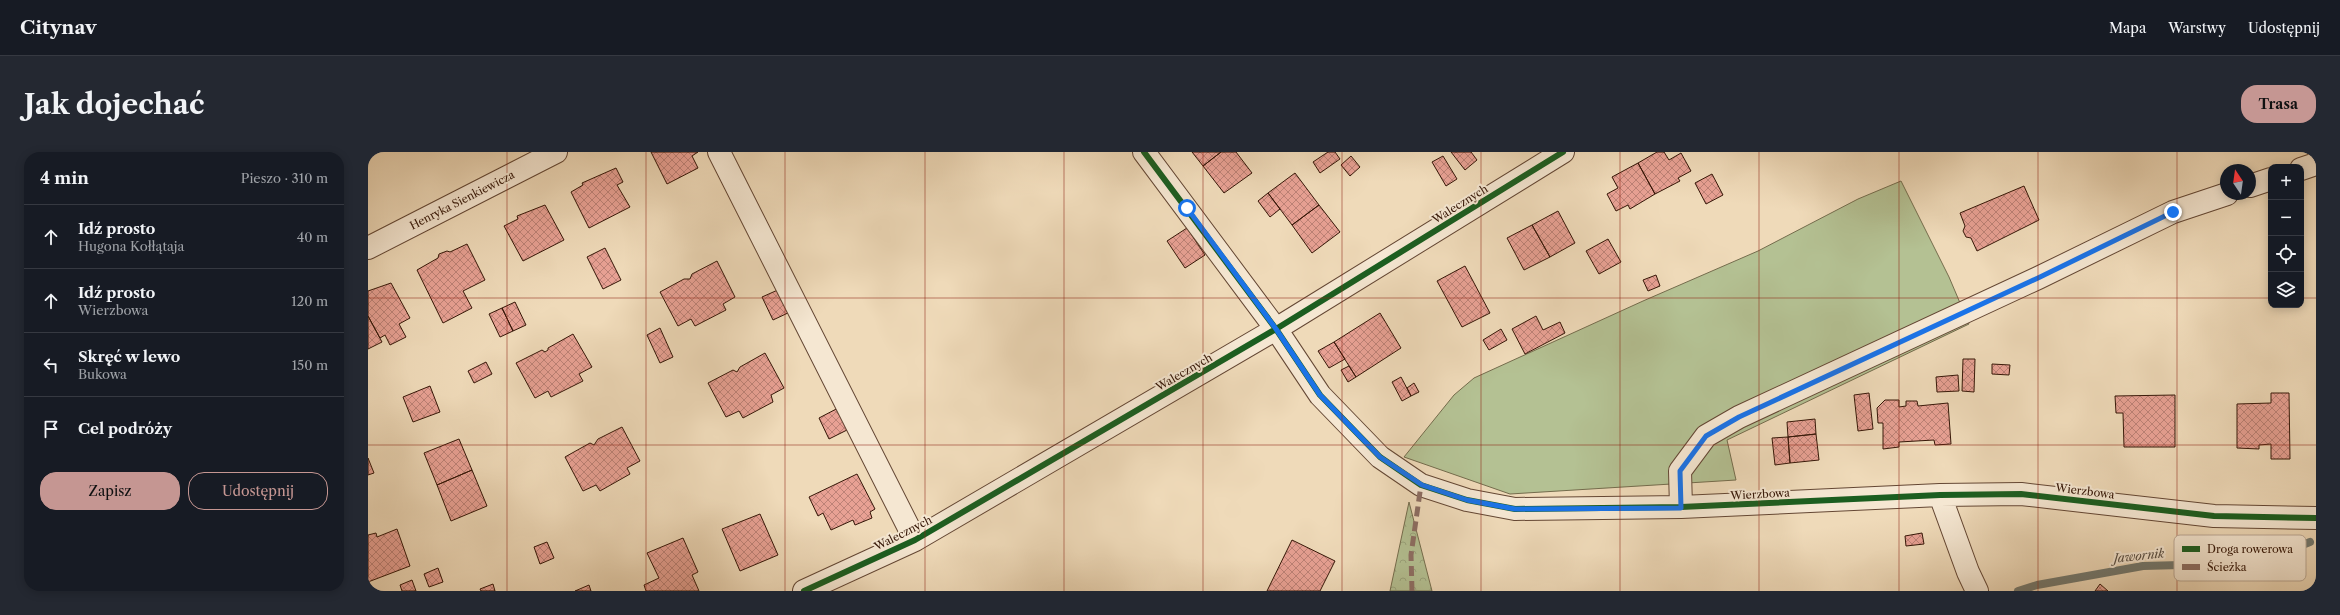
<!DOCTYPE html>
<html lang="pl">
<meta charset="utf-8">
<style>
body{margin:0;font-family:"Libre Caslon Text",serif;background:#242831;color:#f1f3f6}
.controls{position:absolute;right:12px;top:12px;display:grid;overflow:hidden;border-radius:8px;box-shadow:0 2px 10px #0003}
.controls button{width:36px;height:36px;display:grid;place-items:center;padding:0;border:0;border-bottom:1px solid #363941;background:#171b24;color:#f1f3f6;font:20px sans-serif}
.compass{position:absolute;left:1852px;top:12px;width:36px;height:36px;border-radius:50%;background:#171b24;box-shadow:0 2px 10px #0003;rotate:347deg}
.stop{position:absolute;width:12px;height:12px;margin:-9px;border:3px solid #1a73e8;border-radius:50%;background:#fff}
.stop.end{background:#1a73e8;border-color:#fff;box-shadow:0 1px 4px #0008}
.list{margin:0;padding:0;list-style:none}
h2{display:flex;justify-content:space-between;align-items:center;height:52px;margin:0;padding:0 16px;font-size:17px}
h2 small{font-size:13px;font-weight:400;color:#9ea1a6}
.list li{display:grid;grid-template-columns:26px 1fr auto;gap:12px;align-items:center;box-sizing:border-box;height:64px;padding:0 16px;border-top:1px solid #363941}
.list b{display:block;font-size:15px;white-space:nowrap}
.list p{margin:0;font-size:13px;white-space:nowrap;color:#9ea1a6}
.list em{font-size:13px;font-style:normal;color:#9ea1a6}
.actions{display:flex;gap:8px;padding:12px 16px}
.actions a{flex:1;padding:9px 0;border:1px solid #c59692;border-radius:16px;text-align:center;font-size:14px;color:#c59692}
.actions .main{background:#c59692;color:#111}
.icon{flex:none;width:22px;height:22px;fill:none;stroke:currentColor;stroke-width:2;stroke-linecap:round;stroke-linejoin:round}
.map{position:relative;flex:none;width:1948px;height:439px;overflow:hidden;border-radius:16px}
header{display:flex;align-items:center;gap:24px;box-sizing:border-box;height:56px;padding:0 20px;background:#171b24;border-bottom:1px solid #363941}
header strong{font-size:19px}
nav{display:flex;gap:22px;margin-inline-start:auto;font-size:14px}
.intro{display:flex;align-items:center;justify-content:space-between;box-sizing:border-box;height:96px;padding:0 24px}
h1{margin:0;font-size:28px}
.button{padding:10px 18px;border-radius:16px;background:#c59692;color:#111;font-size:14px;font-weight:700}
main{display:flex;gap:24px;padding:0 24px}
aside{flex:1;background:#171b24;border-radius:16px;box-shadow:0 2px 10px #0003}
.map>svg:first-child{display:block}
.grass{fill:#b4c193;stroke:#746c4d}
.forest{fill:url(#forest-crowns);stroke:#746c4d}
.lines{fill:none;stroke-linecap:round;stroke-linejoin:round}
.stream{stroke:#72786f;stroke-width:8}
.building{fill:url(#building-cross-hatch);stroke:#351607}
.minor-casing{stroke:#644734;stroke-width:24}
.minor{stroke:#f5e7d2;stroke-width:22}
.quiet{stroke:#8d6e63;stroke-width:5;stroke-dasharray:10 5;stroke-linecap:butt}
.cycleway-casing{stroke:#f5e7d2;stroke-width:8}
.cycleway{stroke:#1b5e20;stroke-width:6}
.route{stroke:#1a73e8;stroke-width:5}
.grid{fill:none;stroke:#8f2418;stroke-width:1;stroke-opacity:0.55}
.labels{text-anchor:middle;stroke-width:4;stroke-linejoin:round;paint-order:stroke}
.street-label{font-size:11px;fill:#351607;stroke:#f5e7d2}
.water-label{font-size:12px;font-style:italic;fill:#594f44;stroke:#f5e7d2}
.key{fill:#f5e7d2;stroke:#bba895;stroke-width:1}
.key-label{font-size:11px;fill:#351607}
</style>
<header>
<strong>Citynav</strong>
<nav><a>Mapa</a><a>Warstwy</a><a>Udostępnij</a></nav>
</header>
<div class="intro"><h1>Jak dojechać</h1><a class="button">Trasa</a></div>
<main>
<aside>
<h2>4 min<small>Pieszo · 310 m</small></h2>
<ul class="list">
<li><svg class="icon" aria-label="ahead" viewBox="0 0 24 24"><path d="M12 20V5M6 11l6-6 6 6"/></svg><div><b>Idź prosto</b><p>Hugona Kołłątaja</p></div><em>40 m</em></li>
<li><svg class="icon" aria-label="ahead" viewBox="0 0 24 24"><path d="M12 20V5M6 11l6-6 6 6"/></svg><div><b>Idź prosto</b><p>Wierzbowa</p></div><em>120 m</em></li>
<li><svg class="icon" aria-label="left" viewBox="0 0 24 24"><path d="M17 20v-9H6M10 6l-5 5 5 5"/></svg><div><b>Skręć w lewo</b><p>Bukowa</p></div><em>150 m</em></li>
<li><svg class="icon" aria-label="arrive" viewBox="0 0 24 24"><path d="M6 21V4h12l-3 4 3 4H6"/></svg><div><b>Cel podróży</b></div></li>
</ul>
<div class="actions"><a class="main">Zapisz</a><a>Udostępnij</a></div>
</aside>
<div class="map">
<svg width="1948" height="439" viewBox="0 0 1948 439">
<defs>
<pattern id="forest-crowns" width="20" height="18" patternUnits="userSpaceOnUse"><rect width="20" height="18" fill="#b4c193"/><path d="M2 6a3 3 0 1 1 6 0M12 15a3 3 0 1 1 6 0" fill="none" stroke="#9ba57d"/></pattern>
<pattern id="building-cross-hatch" width="8" height="8" patternUnits="userSpaceOnUse"><rect width="8" height="8" fill="#e8a194"/><path d="M0 0l8 8M0 8l8-8" fill="none" stroke="#bd8277"/></pattern>
</defs>
<rect width="100%" height="100%" fill="#efdab9"/>
<filter id="stains"><feTurbulence type="fractalNoise" baseFrequency=".005" numOctaves="4"/><feColorMatrix values="0 0 0 0 .2 0 0 0 0 .09 0 0 0 0 .02 0 0 0 .5 -.17"/></filter>
<radialGradient id="worn" r=".72"><stop offset=".6" stop-color="#630" stop-opacity="0"/><stop offset="1" stop-color="#630" stop-opacity=".3"/></radialGradient>
<!-- grass -->
<path class="grass" d="M1533,29L1581,125L1601,172L1359,288L1368,328L1142,342L1036,305L1086,243L1106,226L1275,149L1390,99L1490,47Z"/>
<!-- forest -->
<path class="forest" d="M1041,350L1064,439H1022Z"/>
<g class="lines">
<!-- stream -->
<path class="stream" d="M1650,439L1669,433L1775,414L1889,411L1942,390"/>
</g>
<!-- building -->
<path class="building" d="M283,0H330L324,4L330,16L299,32Z
M824,0H853L835,14Z
M853,0H868L884,21L856,41L835,14Z
M960,0H967L972,7L952,21L945,10Z
M1083,0H1103L1109,8L1097,18Z
M1289,0H1296L1301,8L1313,1L1323,19L1310,26L1312,29L1287,42L1270,11Z
M983,4L992,15L982,24L973,13Z
M1075,4L1089,27L1078,34L1064,10Z
M1270,11L1287,42L1262,57L1260,53L1248,59L1239,42L1250,36L1244,25Z
M248,16L255,30L249,33L262,55L221,76L203,40L215,33L214,31Z
M927,21L951,53L924,73L900,41Z
M1344,22L1355,43L1338,52L1327,31Z
M1656,34L1671,68L1609,99L1603,86L1598,85L1595,79L1597,74L1592,61Z
M900,41L912,57L902,65L890,49Z
M177,53L196,88L155,109L136,74L150,67L149,64Z
M951,53L972,80L944,101L924,73Z
M1190,59L1207,91L1182,105L1164,73Z
M1164,73L1182,105L1156,118L1139,86Z
M819,76L837,103L817,116L799,89Z
M1240,87L1253,110L1231,122L1218,99Z
M99,92L117,128L95,139L104,156L75,171L49,118L70,106L71,102L79,99L82,100Z
M237,96L253,128L235,137L219,105Z
M349,109L367,145L355,152L358,158L327,174L323,167L310,174L292,140L316,127H322L324,122Z
M1097,114L1122,161L1094,175L1069,129Z
M1288,123L1292,134L1280,139L1275,128Z
M23,131L42,166L31,172L38,185L22,193L17,183L12,186L0,164V139Z
M412,137L422,160L405,168L394,145Z
M147,150L158,173L145,179L134,156Z
M134,156L145,179L132,185L121,162Z
M1012,161L1033,196L988,225L966,190Z
M0,164L14,190L0,197Z
M1168,164L1175,178L1192,170L1197,181L1157,202L1144,177Z
M292,176L305,205L292,211L279,183Z
M1133,177L1139,188L1121,198L1115,188Z
M205,182L224,215L211,222L215,229L183,245L180,239L167,246L148,211L174,198L177,200L180,198V196Z
M966,190L977,207L961,216L950,199Z
M397,201L416,236L403,243L405,250L375,266L371,259L358,265L340,231L365,218L369,220L372,215Z
M1595,207H1607L1606,240L1594,239Z
M118,210L124,222L106,231L100,219Z
M1624,212L1642,213L1641,223L1624,222Z
M981,214L988,225L980,230L973,218Z
M1590,223L1591,239L1569,240L1568,225Z
M1033,225L1043,244L1034,249L1024,230Z
M1046,231L1051,240L1043,244L1039,236Z
M62,234L72,260L45,270L35,245Z
M1501,241L1505,277L1490,279L1486,243Z
M1903,241H1921L1922,307H1903V292L1891,293V297L1869,296V252L1903,251Z
M1807,243V295H1756L1755,261H1748L1747,244Z
M1517,248H1531V255L1538,254V249H1549L1550,254L1580,251L1583,292L1567,293L1566,288L1531,290V295L1515,297V271H1510L1509,256Z
M474,254L485,275L461,287L451,266Z
M1447,267L1448,282L1420,285L1419,270Z
M254,275L272,309L259,316L262,322L232,339L228,333L215,339L197,305L222,291L226,293L230,287Z
M1448,282L1451,308L1422,311L1420,285Z
M1420,285L1422,311L1407,313L1404,286Z
M91,287L104,318L69,333L56,301Z
M0,306L6,321L0,323Z
M104,318L119,354L83,369L69,333Z
M489,322L507,357L502,360L504,366L487,373L485,368L463,378L455,361L450,364L441,345Z
M392,362L410,403L372,419L354,377Z
M29,377L42,414L0,430V383L8,381L9,385Z
M1554,381L1556,392L1538,394L1537,384Z
M315,386L330,420L324,423L331,439H278L276,433L291,426L279,401Z
M924,388L967,409L952,439H899Z
M179,390L186,406L172,412L166,395Z
M70,416L75,430L61,435L56,422Z
M44,428L48,439H34L32,433Z
M125,432L127,439H113L112,437Z
M1732,432L1740,439H1727Z
M221,433L223,439H207Z"/>
<g class="lines">
<!-- minor casing -->
<g class="minor-casing">
<path id="minor" d="M351,0L547,388
M776,0L908,177L952,243L1012,305L1053,333L1099,348L1147,357L1313,355L1572,343L1653,342L1846,364L1948,366
M1933,17L1948,12
M1882,34L1903,27
M0,96L188,0
M1572,343L1600,420L1609,439
M1313,355L1312,319L1338,284L1371,265L1670,126L1805,60L1859,42
M436,439L547,388L908,177L1195,0"/>
</g>
<!-- minor -->
<use href="#minor" class="minor"/>
<!-- quiet -->
<path class="quiet" d="M1044,439L1043,403L1053,333"/>
<!-- cycleway casing -->
<g class="cycleway-casing">
<path id="cycleway" d="M776,0L908,177L952,243L1012,305L1053,333L1099,348L1147,357L1313,355L1572,343L1653,342L1846,364L1948,366
M436,439L547,388L908,177L1195,0"/>
</g>
<!-- cycleway -->
<use href="#cycleway" class="cycleway"/>
</g>
<g class="lines">
<!-- route -->
<path class="route" d="M819,56L908,177L952,243L1012,305L1054,333L1099,348L1147,357L1313,356L1312,319L1338,284L1371,265L1670,126L1805,60"/>
</g>
<!-- grid -->
<path class="grid" d="M139,0V439M278,0V439M417,0V439M557,0V439M696,0V439M835,0V439M974,0V439M1113,0V439M1252,0V439M1391,0V439M1531,0V439M1670,0V439M1809,0V439M0,146H1903M1933,146H1948M0,293H1948"/>
<g class="labels">
<!-- street labels -->
<g class="street-label">
<text transform="translate(94 48) rotate(-27)" y="4">Henryka Sienkiewicza</text>
<text transform="translate(1092 52) rotate(-32)" y="4">Walecznych</text>
<text transform="translate(816 220) rotate(-30)" y="4">Walecznych</text>
<text transform="translate(1717 339) rotate(7)" y="4">Wierzbowa</text>
<text transform="translate(1392 342) rotate(-3)" y="4">Wierzbowa</text>
<text transform="translate(535 381) rotate(-27)" y="4">Walecznych</text>
</g>
<!-- water labels -->
<g class="water-label">
<text transform="translate(1771 404) rotate(-6)" y="4">Jawornik</text>
</g>
</g>
<!-- legend -->
<rect x="1806" y="383" width="132" height="46" rx="6" class="key"/>
<rect x="1814" y="394" width="18" height="6" fill="#1b5e20"/>
<rect x="1814" y="412" width="18" height="6" fill="#8d6e63"/>
<g class="key-label">
<text x="1839" y="401">Droga rowerowa</text>
<text x="1839" y="419">Ścieżka</text>
</g>
<rect width="100%" height="100%" filter="url(#stains)"/>
<rect width="100%" height="100%" fill="url(#worn)"/>
</svg>
<div class="controls">
<button>+</button>
<button>−</button>
<button><svg class="icon" aria-label="locate" viewBox="0 0 24 24"><circle cx="12" cy="12" r="6"/><path d="M12 2v4M12 18v4M2 12h4M18 12h4"/></svg></button>
<button><svg class="icon" aria-label="layers" viewBox="0 0 24 24"><path d="M12 4l9 5-9 5-9-5zM3 14l9 5 9-5"/></svg></button>
</div>
<svg class="compass" viewBox="-18 -18 36 36"><path d="M0-13l5 13h-10z" fill="#e53935"/><path d="M0 13l5-13h-10z" fill="#9ea1a6"/></svg>
<div class="stop" style="left:819px;top:56px"></div>
<div class="stop end" style="left:1805px;top:60px"></div>
</div>
</main>
